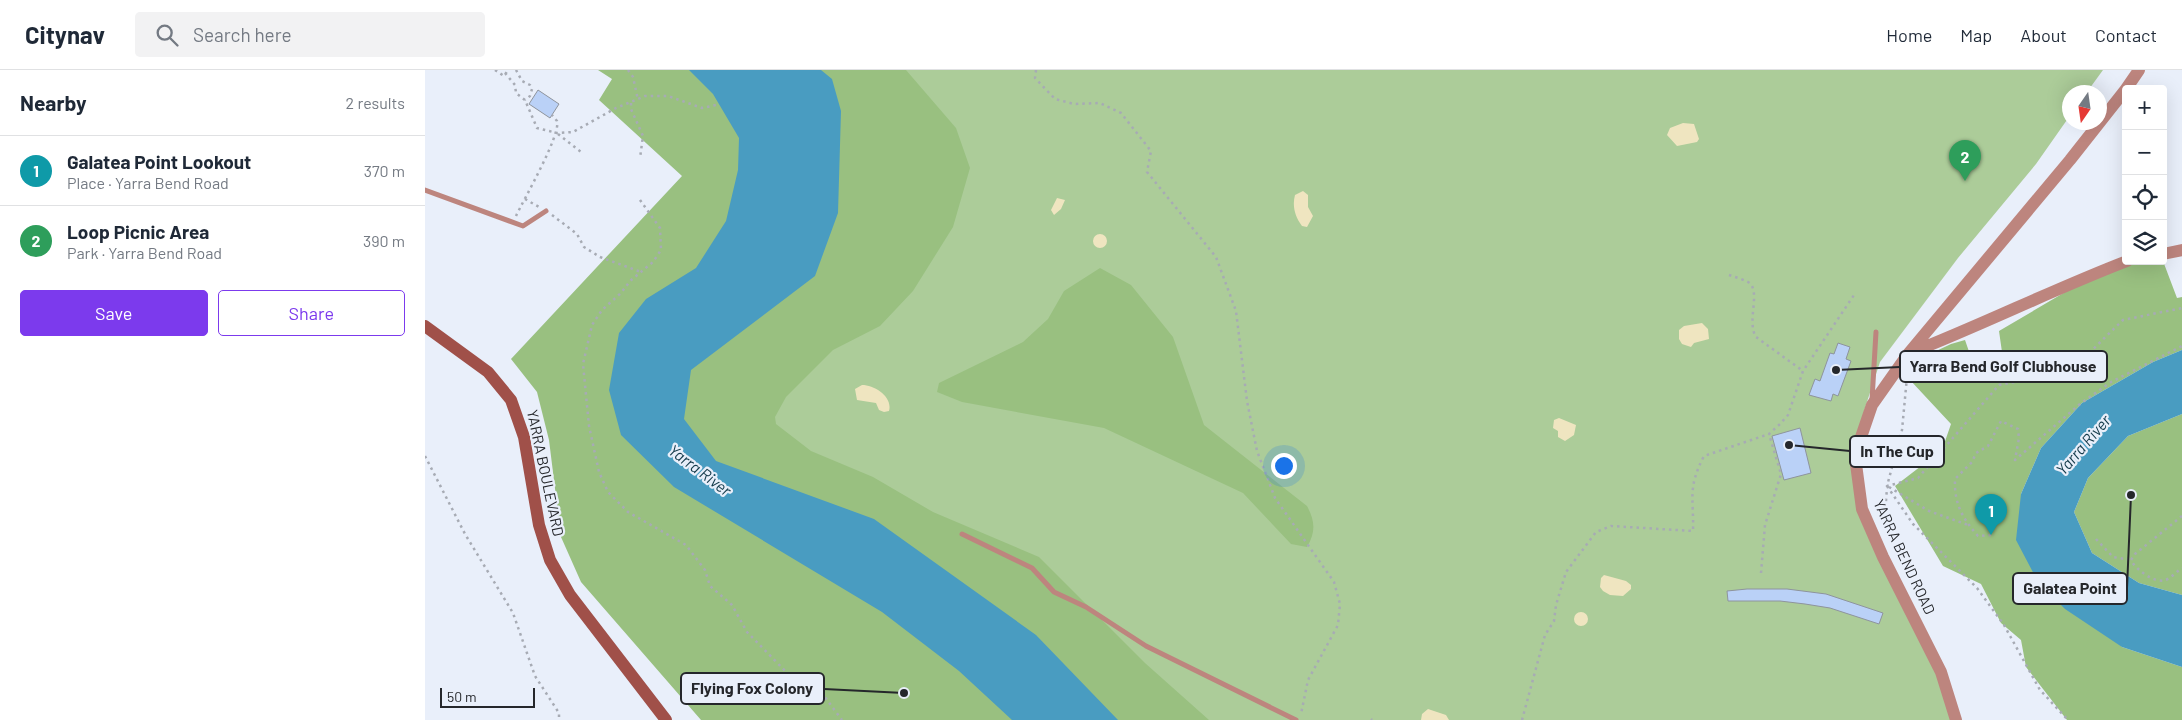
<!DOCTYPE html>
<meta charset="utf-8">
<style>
body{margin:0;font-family:Barlow,sans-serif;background:#f2f2f3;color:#1f2937}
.controls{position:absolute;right:15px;top:15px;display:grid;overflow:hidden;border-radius:5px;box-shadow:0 5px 20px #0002}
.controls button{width:45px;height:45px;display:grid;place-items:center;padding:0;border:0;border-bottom:1px solid #e0e1e3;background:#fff;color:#1f2937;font:25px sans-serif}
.compass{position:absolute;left:1637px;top:15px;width:45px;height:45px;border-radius:50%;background:#fff;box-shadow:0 5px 20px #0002;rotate:193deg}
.scale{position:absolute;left:15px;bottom:12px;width:95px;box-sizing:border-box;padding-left:5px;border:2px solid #25272b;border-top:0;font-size:14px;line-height:18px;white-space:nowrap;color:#25272b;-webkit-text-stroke:4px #e9effa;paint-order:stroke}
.you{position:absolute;left:858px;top:395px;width:18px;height:18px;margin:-12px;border:4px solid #fff;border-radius:50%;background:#1a73e8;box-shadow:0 0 0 8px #1a73e833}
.badge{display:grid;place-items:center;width:32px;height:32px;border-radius:50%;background:#7c3aed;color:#fff;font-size:16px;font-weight:700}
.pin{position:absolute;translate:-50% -41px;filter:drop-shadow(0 1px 2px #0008)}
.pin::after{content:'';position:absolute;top:26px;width:18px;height:15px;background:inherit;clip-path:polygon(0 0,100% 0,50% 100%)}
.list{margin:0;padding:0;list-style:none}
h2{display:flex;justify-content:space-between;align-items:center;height:65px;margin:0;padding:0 20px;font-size:21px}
h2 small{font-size:16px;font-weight:400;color:#747a83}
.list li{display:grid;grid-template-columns:32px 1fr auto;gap:15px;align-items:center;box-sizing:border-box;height:70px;padding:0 20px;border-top:1px solid #e0e1e3}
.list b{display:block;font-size:19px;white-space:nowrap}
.list p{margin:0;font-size:16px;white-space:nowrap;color:#747a83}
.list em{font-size:16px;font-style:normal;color:#747a83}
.actions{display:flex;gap:10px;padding:15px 20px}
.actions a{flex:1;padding:11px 0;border:1px solid #7c3aed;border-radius:5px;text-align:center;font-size:18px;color:#7c3aed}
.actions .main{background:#7c3aed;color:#fff}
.icon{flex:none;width:28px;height:28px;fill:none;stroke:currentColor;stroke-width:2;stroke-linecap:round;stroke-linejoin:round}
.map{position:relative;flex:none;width:1757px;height:650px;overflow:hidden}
header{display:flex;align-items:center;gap:30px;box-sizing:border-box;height:70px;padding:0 25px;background:#fff;border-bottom:1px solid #e0e1e3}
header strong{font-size:24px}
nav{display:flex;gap:28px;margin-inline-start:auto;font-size:18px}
.search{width:350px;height:45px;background:#f2f2f3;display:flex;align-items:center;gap:12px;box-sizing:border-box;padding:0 18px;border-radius:5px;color:#747a83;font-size:19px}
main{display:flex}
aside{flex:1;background:#fff}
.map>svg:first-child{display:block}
.green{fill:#accc99}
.forest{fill:#99c080}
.sand{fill:#efe5c0}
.water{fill:#499cc1}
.building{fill:#bad1f7;stroke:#8e949d}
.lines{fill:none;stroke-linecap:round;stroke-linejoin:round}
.path{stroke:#a7abb4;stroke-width:2.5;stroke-dasharray:2.5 4;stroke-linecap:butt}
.service{stroke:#bd857e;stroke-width:5}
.tertiary{stroke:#bd857e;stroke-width:12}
.secondary{stroke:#a05049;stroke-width:12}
.labels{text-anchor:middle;stroke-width:4.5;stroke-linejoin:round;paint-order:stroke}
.street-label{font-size:15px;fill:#25272b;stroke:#e9effa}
.water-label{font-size:16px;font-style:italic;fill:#143a4a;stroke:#e9effa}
.leader{fill:none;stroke:#25272b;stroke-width:2}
.callout-dot{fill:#25272b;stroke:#e9effa;stroke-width:2}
.callout{fill:#e9effa;stroke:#25272b;stroke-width:2}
.callout-label{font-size:16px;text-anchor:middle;font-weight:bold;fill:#25272b}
</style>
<header>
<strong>Citynav</strong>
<div class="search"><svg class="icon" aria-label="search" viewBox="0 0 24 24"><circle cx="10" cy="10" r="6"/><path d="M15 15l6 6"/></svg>Search here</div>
<nav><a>Home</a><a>Map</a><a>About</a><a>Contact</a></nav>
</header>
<main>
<aside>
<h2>Nearby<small>2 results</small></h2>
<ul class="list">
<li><span class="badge" style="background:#0f9aa8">1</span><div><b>Galatea Point Lookout</b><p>Place · Yarra Bend Road</p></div><em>370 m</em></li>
<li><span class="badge" style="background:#2e9e5b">2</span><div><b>Loop Picnic Area</b><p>Park · Yarra Bend Road</p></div><em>390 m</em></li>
</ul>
<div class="actions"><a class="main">Save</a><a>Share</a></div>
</aside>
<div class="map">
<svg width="1757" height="650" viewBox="0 0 1757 650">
<rect width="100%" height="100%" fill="#e9effa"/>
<!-- green -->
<path class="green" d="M396,0H1678L1662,22H1644V47L1611,94L1533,188L1455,292L1439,341L1433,419L1531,650H693L266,300Z"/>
<!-- forest -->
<path class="forest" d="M173,0H481L531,58L545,98L528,157L488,221L455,256L408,280L361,327L350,347L351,354L386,381L448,407L508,442L614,487L720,593L784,650H276L156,512L136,467L124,370L112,322L86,289L257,106L174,30L187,9Z
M1709,191H1738L1752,228L1757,227V280L1728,292L1657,333L1616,378L1596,424L1697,577L1757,597V650H1642L1601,597L1596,570L1576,553L1556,514L1518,496L1470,416L1517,380L1526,354L1485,310L1492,290L1526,274L1540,270L1550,299H1565L1577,282L1574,261L1688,194Z
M675,198L706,215L748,267L779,355L882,436C890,451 891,462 882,477L866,474L818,423L679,358L537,332L512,322L514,313L598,272L623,249L639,221Z
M1757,344V525L1714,513L1667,483L1649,442L1663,408L1703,366Z"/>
<!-- sand -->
<path class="sand" d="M1258,53L1269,54L1274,69L1272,72L1252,76L1242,65L1245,58Z
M878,121L883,125V137L888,146L882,157L877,156C870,147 867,136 870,125Z
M632,128L640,130L636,139L629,145L626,140Z
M668 171a7 7 0 1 1 14 0a7 7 0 1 1-14 0Z
M1277,253L1283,259L1284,269L1269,273L1266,277L1257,274L1254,269V260L1259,256Z
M437,315C450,315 468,327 464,341L459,342L454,340L451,333L432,330L430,319Z
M1134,348L1151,355L1149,365L1140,371L1133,367V361L1128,358L1129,350Z
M1179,505L1201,511L1206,515V519L1198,526L1185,525L1178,521L1175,517L1176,508Z
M1149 549a7 7 0 1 1 14 0a7 7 0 1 1-14 0Z
M1003,639L1021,645L1024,650H996L997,644Z"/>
<!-- water -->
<path class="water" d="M264,0H396L407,9L416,41L413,143L390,206L266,300L259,349L291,391L449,449L611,565L693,650H587L534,601L457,542L249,417L196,365L184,320L194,263L221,229L271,198L301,151L313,100L314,68L288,24Z
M1757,280V344L1703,366L1663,408L1649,442L1667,483L1714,513L1757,525V597L1697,577L1640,539L1613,512L1591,470L1596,424L1616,378L1657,333L1728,292Z"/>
<!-- building -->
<path class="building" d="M113,20L134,34L125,48L104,34Z
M1413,273L1425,277L1421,289L1426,291L1413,326L1408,324L1406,331L1384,325L1390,309L1395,311L1405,283L1409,284Z
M1375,358L1386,403L1359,410L1347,366Z
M1322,519H1362L1401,524L1458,543L1454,554L1405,538L1380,534L1355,531H1303L1302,521Z"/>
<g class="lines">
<!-- path -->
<path class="path" d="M70,0L79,6L83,0
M91,0L97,11L105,15L107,19L105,26L100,30
M203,0L208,7L213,30
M611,0L610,8L630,29L649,34L675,33L696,43L726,81L722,102L791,187L811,241L822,331L832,381L850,428L909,512L915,534L913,555L883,610L876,644
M80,3L90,15L91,23L100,30L112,58L132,63L148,62L191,38L220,26H243L277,38L291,35
M206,33V39L218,66L215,88
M133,64L156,82
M100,129L114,137
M215,130L235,158L236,180L228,192L205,211L196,223L177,240L167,255L158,294L164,356L174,402L183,422L203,442L261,475L280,500L285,516L307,535L322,562L371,612L399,626L417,650
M127,145L152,164L159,177L175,187L216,202
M91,146C99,129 136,65 132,51L127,45
M1304,205C1310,207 1317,209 1323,212C1337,220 1321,251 1331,267L1378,301
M1482,307L1477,360L1462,416L1493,408L1574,315L1628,305L1663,284L1698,250L1757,238
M0,386L40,464L88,543L110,606L134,643V650
M1462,416L1488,454L1552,518L1579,555L1615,620L1643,650
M1464,417L1504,441L1543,455
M1757,446L1710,484L1706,490C1710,499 1730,514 1740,510C1745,509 1752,501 1757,498
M1459,457L1462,418
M1566,465L1553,466C1537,448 1529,433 1530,409L1547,392L1551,383L1563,376L1576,351L1593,359L1594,368L1590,390L1655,334L1686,312L1757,276
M1671,469L1688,487L1706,490
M1336,503L1340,455L1356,404L1344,364
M946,649L947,650
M1097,650L1120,565L1129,551L1131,535L1141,502L1171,462L1186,456L1268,461C1269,428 1262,419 1279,386L1344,364L1355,354L1363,345L1378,301L1429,225"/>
<!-- service -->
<path class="service" d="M0,120L98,156L121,141
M1447,330L1451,262
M537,464L607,498L629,522L661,537L721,576L871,650"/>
<!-- tertiary -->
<path class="tertiary" d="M1701,19L1714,0
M1738,184L1757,180
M1485,283C1559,254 1629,219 1702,191
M1531,650L1516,602L1458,487L1437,439L1431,394L1434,373L1447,335L1483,284L1645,90L1701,19"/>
<!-- secondary -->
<path class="secondary" d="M0,256L63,302L86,330L99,367L114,455L125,490L145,525L241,650"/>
</g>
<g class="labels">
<!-- street labels -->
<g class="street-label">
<text transform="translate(120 403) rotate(78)" y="5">YARRA BOULEVARD</text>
<text transform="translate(1479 487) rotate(65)" y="5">YARRA BEND ROAD</text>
</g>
<!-- water labels -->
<g class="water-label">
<text transform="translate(1658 375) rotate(-49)" y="6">Yarra River</text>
<text transform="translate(275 400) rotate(37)" y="6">Yarra River</text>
</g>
</g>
<!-- callouts -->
<path class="leader" d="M1411 300L1475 297M1364 375L1425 381M1706 425L1702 518M479 623L399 619"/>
<g class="callout-dot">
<circle cx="1411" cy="300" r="5"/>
<circle cx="1364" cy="375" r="5"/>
<circle cx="1706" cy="425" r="5"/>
<circle cx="479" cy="623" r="5"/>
</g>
<g class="callout">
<rect x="1475" y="281" width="207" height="31" rx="5"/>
<rect x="1425" y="366" width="94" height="31" rx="5"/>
<rect x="1588" y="503" width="114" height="31" rx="5"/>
<rect x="256" y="603" width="143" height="31" rx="5"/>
</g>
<g class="callout-label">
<text x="1578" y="302">Yarra Bend Golf Clubhouse</text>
<text x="1472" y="387">In The Cup</text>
<text x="1645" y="524">Galatea Point</text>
<text x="327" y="624">Flying Fox Colony</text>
</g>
</svg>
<div class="controls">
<button>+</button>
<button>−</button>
<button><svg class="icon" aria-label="locate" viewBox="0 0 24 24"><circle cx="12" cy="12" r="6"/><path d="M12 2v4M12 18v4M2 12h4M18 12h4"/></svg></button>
<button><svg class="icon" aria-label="layers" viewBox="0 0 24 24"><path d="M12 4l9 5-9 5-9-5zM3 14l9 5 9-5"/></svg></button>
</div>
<svg class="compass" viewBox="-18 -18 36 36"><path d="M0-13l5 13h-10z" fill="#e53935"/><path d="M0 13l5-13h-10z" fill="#747a83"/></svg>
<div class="scale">50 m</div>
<div class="you"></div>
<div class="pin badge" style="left:1566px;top:465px;background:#0f9aa8">1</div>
<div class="pin badge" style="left:1540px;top:111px;background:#2e9e5b">2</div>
</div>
</main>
